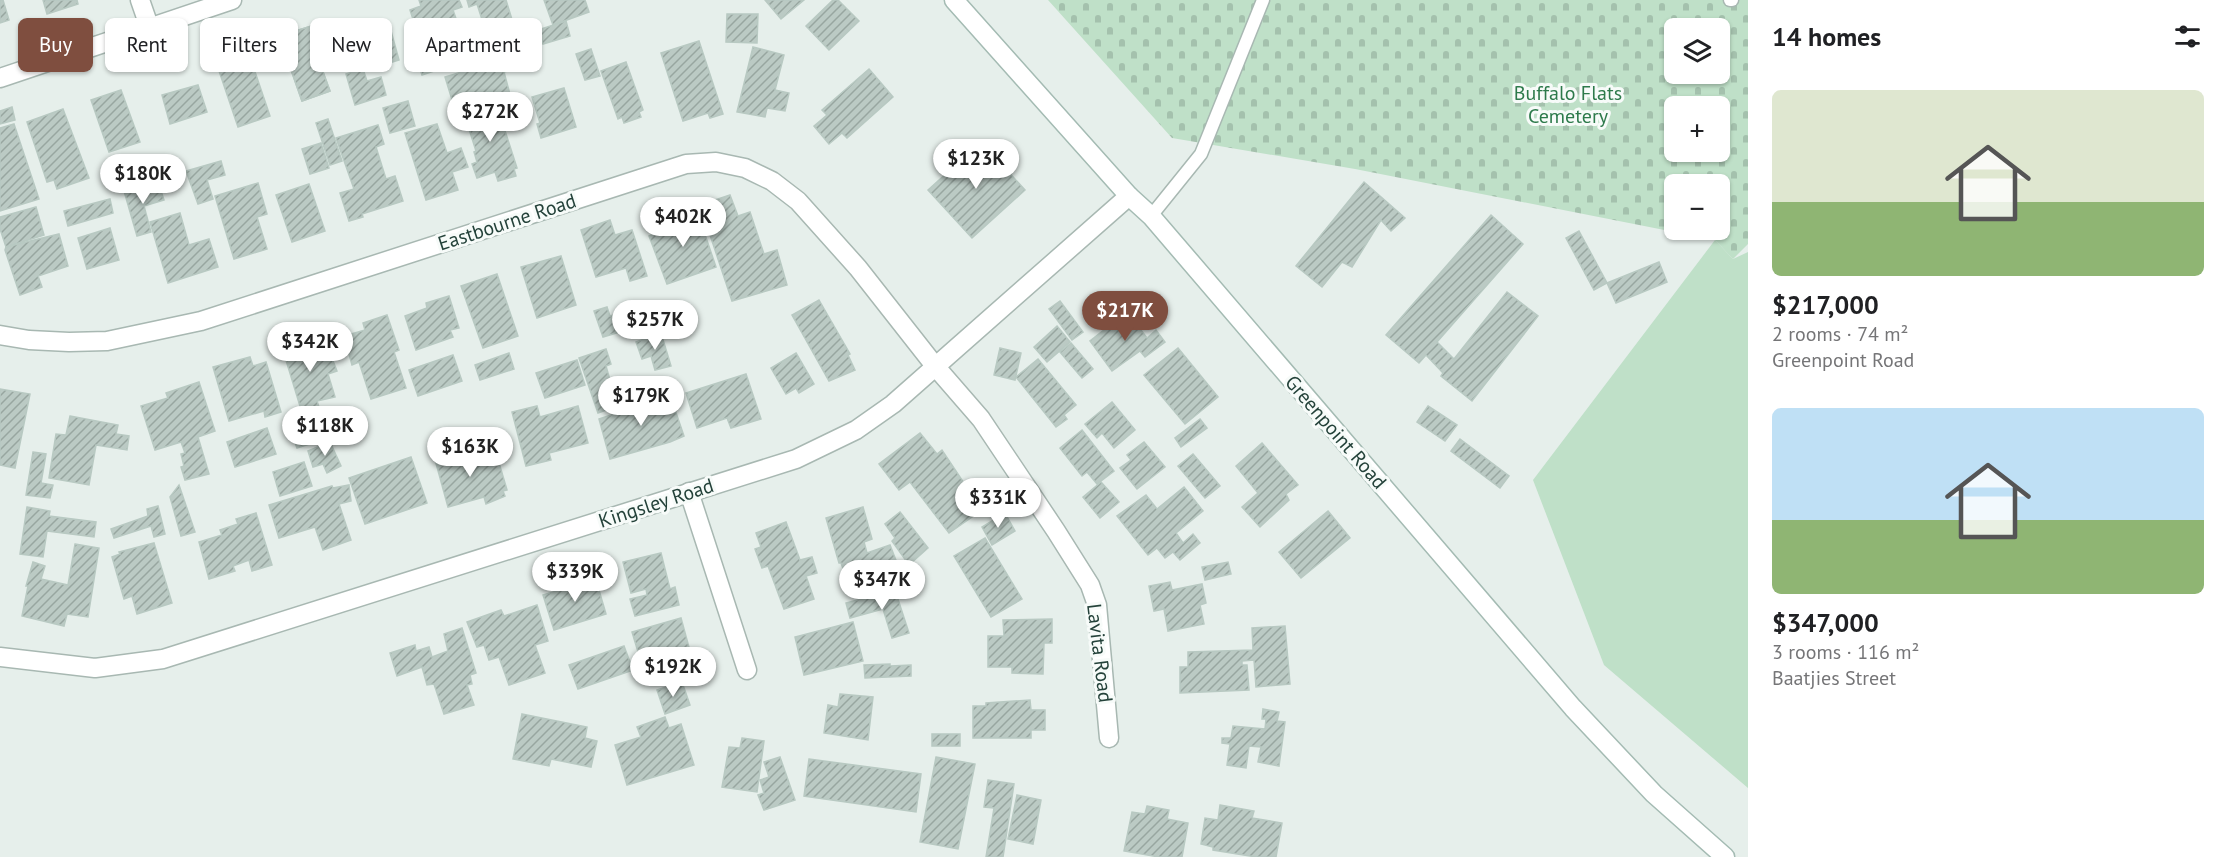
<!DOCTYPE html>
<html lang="en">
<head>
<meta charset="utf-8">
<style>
	:root { --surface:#fff; --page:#f2f2f2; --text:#202124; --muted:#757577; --accent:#7f4e3f }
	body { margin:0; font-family:"PT Sans",sans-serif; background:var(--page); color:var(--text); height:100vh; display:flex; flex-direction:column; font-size:22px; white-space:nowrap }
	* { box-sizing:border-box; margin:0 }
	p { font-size:20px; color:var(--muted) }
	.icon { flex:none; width:33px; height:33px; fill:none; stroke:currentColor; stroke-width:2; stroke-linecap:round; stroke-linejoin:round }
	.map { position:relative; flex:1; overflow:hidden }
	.details { display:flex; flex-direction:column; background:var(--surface); width:480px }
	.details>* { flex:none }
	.banner { position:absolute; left:18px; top:18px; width:570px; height:54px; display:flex; gap:12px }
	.tools { position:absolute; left:1664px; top:18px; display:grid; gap:12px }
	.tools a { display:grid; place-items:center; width:66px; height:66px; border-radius:9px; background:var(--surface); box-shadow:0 2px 4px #0004; font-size:30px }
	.price { position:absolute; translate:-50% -51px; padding:0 14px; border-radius:21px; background:#fff; color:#222; font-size:20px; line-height:39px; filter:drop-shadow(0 2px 3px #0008) }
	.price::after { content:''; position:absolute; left:50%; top:36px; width:18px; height:14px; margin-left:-9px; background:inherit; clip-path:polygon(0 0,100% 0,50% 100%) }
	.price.active { background:var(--accent); color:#fff }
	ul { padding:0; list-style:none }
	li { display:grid; align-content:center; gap:12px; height:318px; padding:0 24px }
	li span { display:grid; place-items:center; height:186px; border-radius:9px; color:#555 }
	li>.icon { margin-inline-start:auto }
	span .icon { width:108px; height:108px; fill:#fffc; stroke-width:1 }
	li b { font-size:26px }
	h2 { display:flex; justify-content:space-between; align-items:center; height:72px; padding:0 24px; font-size:26px }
	.tag { padding:0 21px; border-radius:9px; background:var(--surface); box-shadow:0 2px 4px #0004; font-size:21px; line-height:54px }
	.tag.active { background:var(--accent); color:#fff }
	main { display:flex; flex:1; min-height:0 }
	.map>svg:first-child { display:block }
	.cemetery { fill:url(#cemetery-stones); fill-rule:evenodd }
	.pitch { fill:#bfe0c8 }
	.building { fill:url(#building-hatch); stroke:#b8c9c2; stroke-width:1.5 }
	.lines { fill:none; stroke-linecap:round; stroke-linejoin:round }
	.lane-casing { stroke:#a8b8b2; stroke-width:15 }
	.street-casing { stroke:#a8b8b2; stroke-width:21 }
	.secondary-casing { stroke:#a4bbb3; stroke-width:21 }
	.lane { stroke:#fff; stroke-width:12 }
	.street { stroke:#fff; stroke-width:18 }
	.secondary { stroke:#fff; stroke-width:18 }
	.labels { text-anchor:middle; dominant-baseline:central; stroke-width:6; stroke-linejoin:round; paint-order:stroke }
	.park-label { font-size:20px; fill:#2d7a4b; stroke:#f7fbf9 }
	.street-label { font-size:20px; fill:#24423a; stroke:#f7fbf9 }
</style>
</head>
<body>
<main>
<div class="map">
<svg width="1748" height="857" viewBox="0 0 1748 857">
	<defs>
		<pattern id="cemetery-stones" width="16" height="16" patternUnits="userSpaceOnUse" patternTransform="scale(1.5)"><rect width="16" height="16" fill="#bfe0c8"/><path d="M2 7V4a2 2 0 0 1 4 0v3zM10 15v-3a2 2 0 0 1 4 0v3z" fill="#a4c1ad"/></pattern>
		<pattern id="building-hatch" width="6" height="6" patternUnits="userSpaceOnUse" patternTransform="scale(1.5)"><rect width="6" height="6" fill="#bbcac4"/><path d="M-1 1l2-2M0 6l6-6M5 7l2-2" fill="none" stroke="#98a6a0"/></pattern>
	</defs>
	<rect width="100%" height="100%" fill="#e6efeb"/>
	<!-- cemetery -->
	<path class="cemetery" d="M1048 0H1748V244L1733 259 1715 240 1355 169 1172 138ZM1674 28H1719V74H1674ZM1674 106H1719V152H1674ZM1674 184H1719V230H1674Z"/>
	<!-- pitch -->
	<polygon class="pitch" points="1715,240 1733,259 1748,252 1748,788 1604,665 1533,480"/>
	<!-- building -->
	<g class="building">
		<polygon points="0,0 3,0 9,20 0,23"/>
		<polygon points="43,0 77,0 78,4 47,14"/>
		<polygon points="419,0 459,0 462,7 453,10 468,53 456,57 458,63 422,75 414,50 428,46 425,36 419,38 410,10 421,6"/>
		<polygon points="467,0 506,0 514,26 487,35 477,4 469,7"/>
		<polygon points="544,0 585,0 589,12 553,25"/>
		<polygon points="765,0 804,0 781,19"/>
		<polygon points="833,0 838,0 859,21 829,50 806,26"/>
		<polygon points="727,14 758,14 757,43 726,42"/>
		<polygon points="566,21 570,36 543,44 538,30"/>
		<polygon points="318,24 325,47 315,50 330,91 302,101 290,67 282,70 273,38"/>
		<polygon points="318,24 325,47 315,50 330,91 302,101 290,67 282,70 273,38"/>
		<polygon points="391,31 399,60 363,71 354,43"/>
		<polygon points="508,41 513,55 480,65 476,51"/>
		<polygon points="699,41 723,114 710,118 708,113 683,121 661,53"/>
		<polygon points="753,47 784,55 775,90 789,93 785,111 767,108 765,117 737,112"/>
		<polygon points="591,49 600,76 585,80 576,54"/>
		<polygon points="248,51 270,116 238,127 219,71 225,68 222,58"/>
		<polygon points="508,58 511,70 504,72 511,98 495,103 492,91 453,103 445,77"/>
		<polygon points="626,62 643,110 639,112 641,117 624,123 622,117 618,119 601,71"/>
		<polygon points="363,69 367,81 381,77 386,95 355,105 346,74"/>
		<polygon points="869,69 893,97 847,138 842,133 829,144 814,126 827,115 822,110"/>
		<polygon points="198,85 207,112 170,124 162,95"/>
		<polygon points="564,88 576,127 541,138 537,124 540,123 532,97"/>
		<polygon points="121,90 140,142 109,152 91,100"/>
		<polygon points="408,101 415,126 390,133 383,108"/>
		<polygon points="481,101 483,109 492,106 495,116 500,115 517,168 514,169 516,176 498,181 495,172 477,178 472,164 477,162 474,152 476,151 462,107"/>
		<polygon points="12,107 15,120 0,124 0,111"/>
		<polygon points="63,109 89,178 57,189 54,180 47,182 27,122"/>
		<polygon points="328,119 342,161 330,165 316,123"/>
		<polygon points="14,124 39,199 0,211 0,128"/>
		<polygon points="437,124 447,153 461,148 468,167 452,172 458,190 426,200 405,133"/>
		<polygon points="378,125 384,144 376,147 386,179 395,176 403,201 362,214 363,217 349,221 340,193 354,189 336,138"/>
		<polygon points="981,142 1025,190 972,238 928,190"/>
		<polygon points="321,143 329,168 310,174 302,149"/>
		<polygon points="221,161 225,175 207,180 213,199 198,204 186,171"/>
		<polygon points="158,182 164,200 144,206 151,232 137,236 124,191"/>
		<polygon points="1364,182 1405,218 1391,231 1381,220 1352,267 1342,262 1322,287 1296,266"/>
		<polygon points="258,183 267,214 257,217 267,249 234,259 215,196"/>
		<polygon points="309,184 325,231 292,242 276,195"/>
		<polygon points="730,195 738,216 750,212 764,254 777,250 787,285 732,301 700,205"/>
		<polygon points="110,199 113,213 68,226 64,211"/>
		<polygon points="695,205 716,267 667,284 649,236 680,225 675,212"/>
		<polygon points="36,207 44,235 6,247 0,229 0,217"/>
		<polygon points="180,213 189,245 209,239 218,267 168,283 150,222"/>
		<polygon points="1491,215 1523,244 1437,342 1454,359 1507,292 1538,316 1472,401 1441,376 1443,373 1426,355 1419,363 1386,335"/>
		<polygon points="610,220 615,235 632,230 647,276 630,281 626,268 596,277 581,230"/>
		<polygon points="110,228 119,260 87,269 78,238"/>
		<polygon points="1579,231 1607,283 1594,290 1566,238"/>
		<polygon points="59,234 68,266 38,276 42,287 20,295 5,250 6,247"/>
		<polygon points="561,256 576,305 537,318 521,267"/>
		<polygon points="1659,262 1667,282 1616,303 1607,283"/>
		<polygon points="497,274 518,336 483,348 461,286"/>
		<polygon points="449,296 459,328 450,330 453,337 416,350 405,316 427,308 426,303"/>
		<polygon points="819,300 850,354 848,355 855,370 829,381 792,315"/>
		<polygon points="1060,301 1083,332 1072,340 1049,309"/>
		<polygon points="646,306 650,323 603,337 594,311 607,307 610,316"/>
		<polygon points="1127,312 1147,338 1156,330 1165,342 1145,357 1140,351 1112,371 1090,341"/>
		<polygon points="387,315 399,350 394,352 406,388 371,399 359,362 352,365 344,336 365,330 363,323"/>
		<polygon points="1057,326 1070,342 1047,362 1034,347"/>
		<polygon points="661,333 671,366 655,370 651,356 642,359 636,342"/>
		<polygon points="324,338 337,371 328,374 335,397 317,401 320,410 303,416 282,347 307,339 309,342"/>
		<polygon points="1071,343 1093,369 1082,378 1060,352"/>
		<polygon points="1000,348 1021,353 1015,380 994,375"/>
		<polygon points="1178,348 1218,397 1185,424 1144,375"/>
		<polygon points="606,349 611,364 606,366 612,387 603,390 609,409 598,413 579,358"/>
		<polygon points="509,353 514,369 480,380 475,365"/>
		<polygon points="796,353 814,384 799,393 796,388 786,394 771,368"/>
		<polygon points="453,355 462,381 418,396 409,370"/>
		<polygon points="250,357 253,366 266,362 281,412 265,417 264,411 229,421 213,367"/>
		<polygon points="1038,359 1076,405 1064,415 1067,419 1056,427 1016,377"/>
		<polygon points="577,360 585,385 545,398 536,373"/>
		<polygon points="746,374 761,419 731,428 727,418 697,428 686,393"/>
		<polygon points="199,382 215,431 198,437 209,474 185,480 181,467 184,466 181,454 185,453 181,442 155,450 141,406 168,398 166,393"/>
		<polygon points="0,389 30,394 15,468 0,465"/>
		<polygon points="670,395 684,436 670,442 610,459 599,419 617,413 617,410 634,404 636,408 650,404 649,401"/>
		<polygon points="1112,402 1135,430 1114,448 1102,433 1097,438 1085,424"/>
		<polygon points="537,406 540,417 578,406 588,443 549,453 551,460 526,466 512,412"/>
		<polygon points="1428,406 1457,425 1445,441 1417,422"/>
		<polygon points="317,414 325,439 297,448 288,424"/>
		<polygon points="70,416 118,425 116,434 129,436 127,450 96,445 89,485 49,478 56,434 66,435"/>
		<polygon points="1200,419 1207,428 1181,447 1175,438"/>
		<polygon points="267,428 276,454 235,467 227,442"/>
		<polygon points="1082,430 1114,471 1097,484 1087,472 1082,476 1060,448"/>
		<polygon points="920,433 937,454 942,450 982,510 949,533 910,482 899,490 879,464"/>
		<polygon points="1460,439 1509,476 1500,488 1451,451"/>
		<polygon points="330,442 341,466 327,473 323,464 313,467 308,451"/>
		<polygon points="1144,442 1165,467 1137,489 1120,468 1131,460 1127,455"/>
		<polygon points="1262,443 1298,485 1286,494 1289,500 1260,527 1242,507 1258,493 1236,466"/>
		<polygon points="465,448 469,463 497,456 507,490 503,491 505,496 486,504 484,497 448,507 434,456"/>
		<polygon points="33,452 46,454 41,483 53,485 50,498 26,495"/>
		<polygon points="1193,454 1220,486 1205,498 1178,466"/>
		<polygon points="411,457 427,503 365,524 349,478"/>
		<polygon points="304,462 312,486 280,496 273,472"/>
		<polygon points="1101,482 1119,502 1100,518 1083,497"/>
		<polygon points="179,485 195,532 181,536 170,497"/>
		<polygon points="349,485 351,501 339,504 351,540 323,550 315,527 279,538 269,505 332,486 333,488"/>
		<polygon points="1184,487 1203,511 1176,533 1183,543 1193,534 1200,543 1180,560 1173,552 1165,558 1157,548 1148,555 1117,516 1146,495 1157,509"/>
		<polygon points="158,506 165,534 154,537 151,526 114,538 111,529 148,516 147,509"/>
		<polygon points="27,507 50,511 49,516 96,522 94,537 47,531 43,557 20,554"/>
		<polygon points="863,507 872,539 864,542 867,553 890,545 901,573 851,591 841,563 839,563 826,518"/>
		<polygon points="1328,511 1350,538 1301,578 1279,552"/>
		<polygon points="900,512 928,548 909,565 892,541 895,538 885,524"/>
		<polygon points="256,513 272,565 252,571 249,560 233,566 235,571 209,579 199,542 222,535 220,530 238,524 236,519"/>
		<polygon points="1005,513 1015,531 992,545 982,527"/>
		<polygon points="786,522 800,560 812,557 817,573 806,576 814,599 784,609 768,566 762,568 755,549 761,547 756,533"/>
		<polygon points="985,538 1022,599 991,617 954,556"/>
		<polygon points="154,543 172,603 137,614 132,596 124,599 112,557 120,554 119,552"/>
		<polygon points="75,544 99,548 88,617 67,614 64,626 22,616 28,586 26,586 33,562 45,566 41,579 68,585"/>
		<polygon points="661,553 670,589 675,587 679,605 635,616 630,599 647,595 646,589 631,593 623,562"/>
		<polygon points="1228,562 1231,574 1205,580 1202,567"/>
		<polygon points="594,573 606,614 554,630 543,595 570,587 569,581"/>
		<polygon points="1170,582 1172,590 1202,584 1206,603 1200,605 1204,624 1168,631 1164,609 1154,611 1149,586"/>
		<polygon points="895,590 909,633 892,638 883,609 850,618 846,603"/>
		<polygon points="537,605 548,641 535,645 545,673 509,685 499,657 489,660 484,645 477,647 467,622 501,610 504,616"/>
		<polygon points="681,618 690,651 642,665 632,632"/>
		<polygon points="1052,619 1052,643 1044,643 1043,674 1012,673 1012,667 988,667 988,636 1004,636 1003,620"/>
		<polygon points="853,622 863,661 804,675 795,637"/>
		<polygon points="1285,626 1290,684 1256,687 1254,660 1242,661 1242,665 1247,665 1249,690 1180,693 1180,667 1188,667 1188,652 1253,650 1252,628"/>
		<polygon points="462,628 476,673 470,675 472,684 467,685 474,705 444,714 434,684 427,685 422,667 397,676 390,653 415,645 416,651 429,647 432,657 448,651 444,634"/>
		<polygon points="624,646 633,670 578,689 569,665"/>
		<polygon points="890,664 890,666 911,665 911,676 865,678 864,665"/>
		<polygon points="682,682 690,705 665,714 657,690"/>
		<polygon points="840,694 873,697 868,740 824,733 828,705 838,707"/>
		<polygon points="1030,700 1031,710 1045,710 1045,730 1031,730 1031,738 973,738 973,706 986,706 986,703"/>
		<polygon points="1263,709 1279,712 1277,721 1285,722 1279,766 1258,762 1261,747 1249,746 1246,768 1227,765 1230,744 1222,743 1222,738 1231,738 1233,726 1265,729 1266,719 1262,719"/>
		<polygon points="522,714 587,727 585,738 597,741 591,767 551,759 549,766 513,759"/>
		<polygon points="665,717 669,728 681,724 694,765 627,785 615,745 641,737 637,727"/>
		<rect x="932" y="734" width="28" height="12"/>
		<polygon points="742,738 764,741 757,792 722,787 729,747 740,748"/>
		<polygon points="780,757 795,800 764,810 758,795 764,793 760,780 769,777 764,762"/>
		<polygon points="936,757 975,764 958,849 920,842"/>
		<polygon points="809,759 921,774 916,812 804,796"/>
		<polygon points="988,780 1014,784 1003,857 986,857 994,808 984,807"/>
		<polygon points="1017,795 1041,800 1033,844 1008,839"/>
		<polygon points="1220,805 1254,811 1252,818 1282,823 1276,857 1256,857 1213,850 1213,847 1201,844 1205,818 1218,820"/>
		<polygon points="1147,806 1169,810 1167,819 1188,823 1182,857 1159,857 1124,851 1132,812 1145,814"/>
	</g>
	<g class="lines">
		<defs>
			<g id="lane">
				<polyline points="1730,0 1732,0"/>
				<polyline points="1151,216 1201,154 1263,0"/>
			</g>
			<g id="street">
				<polyline points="140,0 149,26"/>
				<polyline points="0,78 232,0"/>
				<polyline points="0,335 29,340 69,342 107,341 201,321 686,164 716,162 745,168 772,181 798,201 858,268 935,366 981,419 1056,531 1090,585 1097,605 1109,738"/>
				<polyline points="689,492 747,670"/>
				<polyline points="0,657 95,668 163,659 796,459 856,430 893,404 1129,196"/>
			</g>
			<polyline id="secondary" points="954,0 1129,196 1151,216 1573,708 1654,794 1725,857"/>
		</defs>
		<!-- lane casing -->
		<use href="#lane" class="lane-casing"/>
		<!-- street casing -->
		<use href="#street" class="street-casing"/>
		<!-- secondary casing -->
		<use href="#secondary" class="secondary-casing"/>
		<!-- lane -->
		<use href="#lane" class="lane"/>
		<!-- street -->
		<use href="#street" class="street"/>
		<!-- secondary -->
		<use href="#secondary" class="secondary"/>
	</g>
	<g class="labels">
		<!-- park labels -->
		<g class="park-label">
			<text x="1568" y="93">Buffalo Flats<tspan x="1568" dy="23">Cemetery</tspan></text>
		</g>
		<!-- street labels -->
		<g class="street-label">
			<text transform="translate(507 222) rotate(-18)">Eastbourne Road</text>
			<text transform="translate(1336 432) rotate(49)">Greenpoint Road</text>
			<text transform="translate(656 503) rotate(-18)">Kingsley Road</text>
			<text transform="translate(1100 653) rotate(83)">Lavita Road</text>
		</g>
	</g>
</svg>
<div class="tools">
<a><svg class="icon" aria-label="layers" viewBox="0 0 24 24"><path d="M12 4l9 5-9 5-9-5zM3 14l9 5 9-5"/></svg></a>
<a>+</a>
<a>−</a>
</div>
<b class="price" style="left:490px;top:143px">$272K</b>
<b class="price" style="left:976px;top:190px">$123K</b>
<b class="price" style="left:143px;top:205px">$180K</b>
<b class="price" style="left:683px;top:248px">$402K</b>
<b class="price active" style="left:1125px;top:342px">$217K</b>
<b class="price" style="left:655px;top:351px">$257K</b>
<b class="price" style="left:310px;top:373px">$342K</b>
<b class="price" style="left:641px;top:427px">$179K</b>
<b class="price" style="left:325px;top:457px">$118K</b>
<b class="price" style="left:470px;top:478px">$163K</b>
<b class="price" style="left:998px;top:529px">$331K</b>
<b class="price" style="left:575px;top:603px">$339K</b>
<b class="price" style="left:882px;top:611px">$347K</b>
<b class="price" style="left:673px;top:698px">$192K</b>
<div class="banner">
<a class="tag active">Buy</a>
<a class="tag">Rent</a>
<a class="tag">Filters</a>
<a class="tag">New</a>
<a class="tag">Apartment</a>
</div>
</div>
<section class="details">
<h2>14 homes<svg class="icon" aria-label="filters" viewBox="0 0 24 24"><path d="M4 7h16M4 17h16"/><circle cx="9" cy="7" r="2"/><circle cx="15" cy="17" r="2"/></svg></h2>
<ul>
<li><span style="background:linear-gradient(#dfe7d0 60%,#8fb573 0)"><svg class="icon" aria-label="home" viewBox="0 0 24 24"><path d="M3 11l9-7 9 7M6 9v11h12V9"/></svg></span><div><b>$217,000</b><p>2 rooms · 74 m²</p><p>Greenpoint Road</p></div></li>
<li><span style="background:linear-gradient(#bfe0f5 60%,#8fb573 0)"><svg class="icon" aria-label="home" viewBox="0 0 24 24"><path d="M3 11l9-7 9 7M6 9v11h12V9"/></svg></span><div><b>$347,000</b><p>3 rooms · 116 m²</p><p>Baatjies Street</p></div></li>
</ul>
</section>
</main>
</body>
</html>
